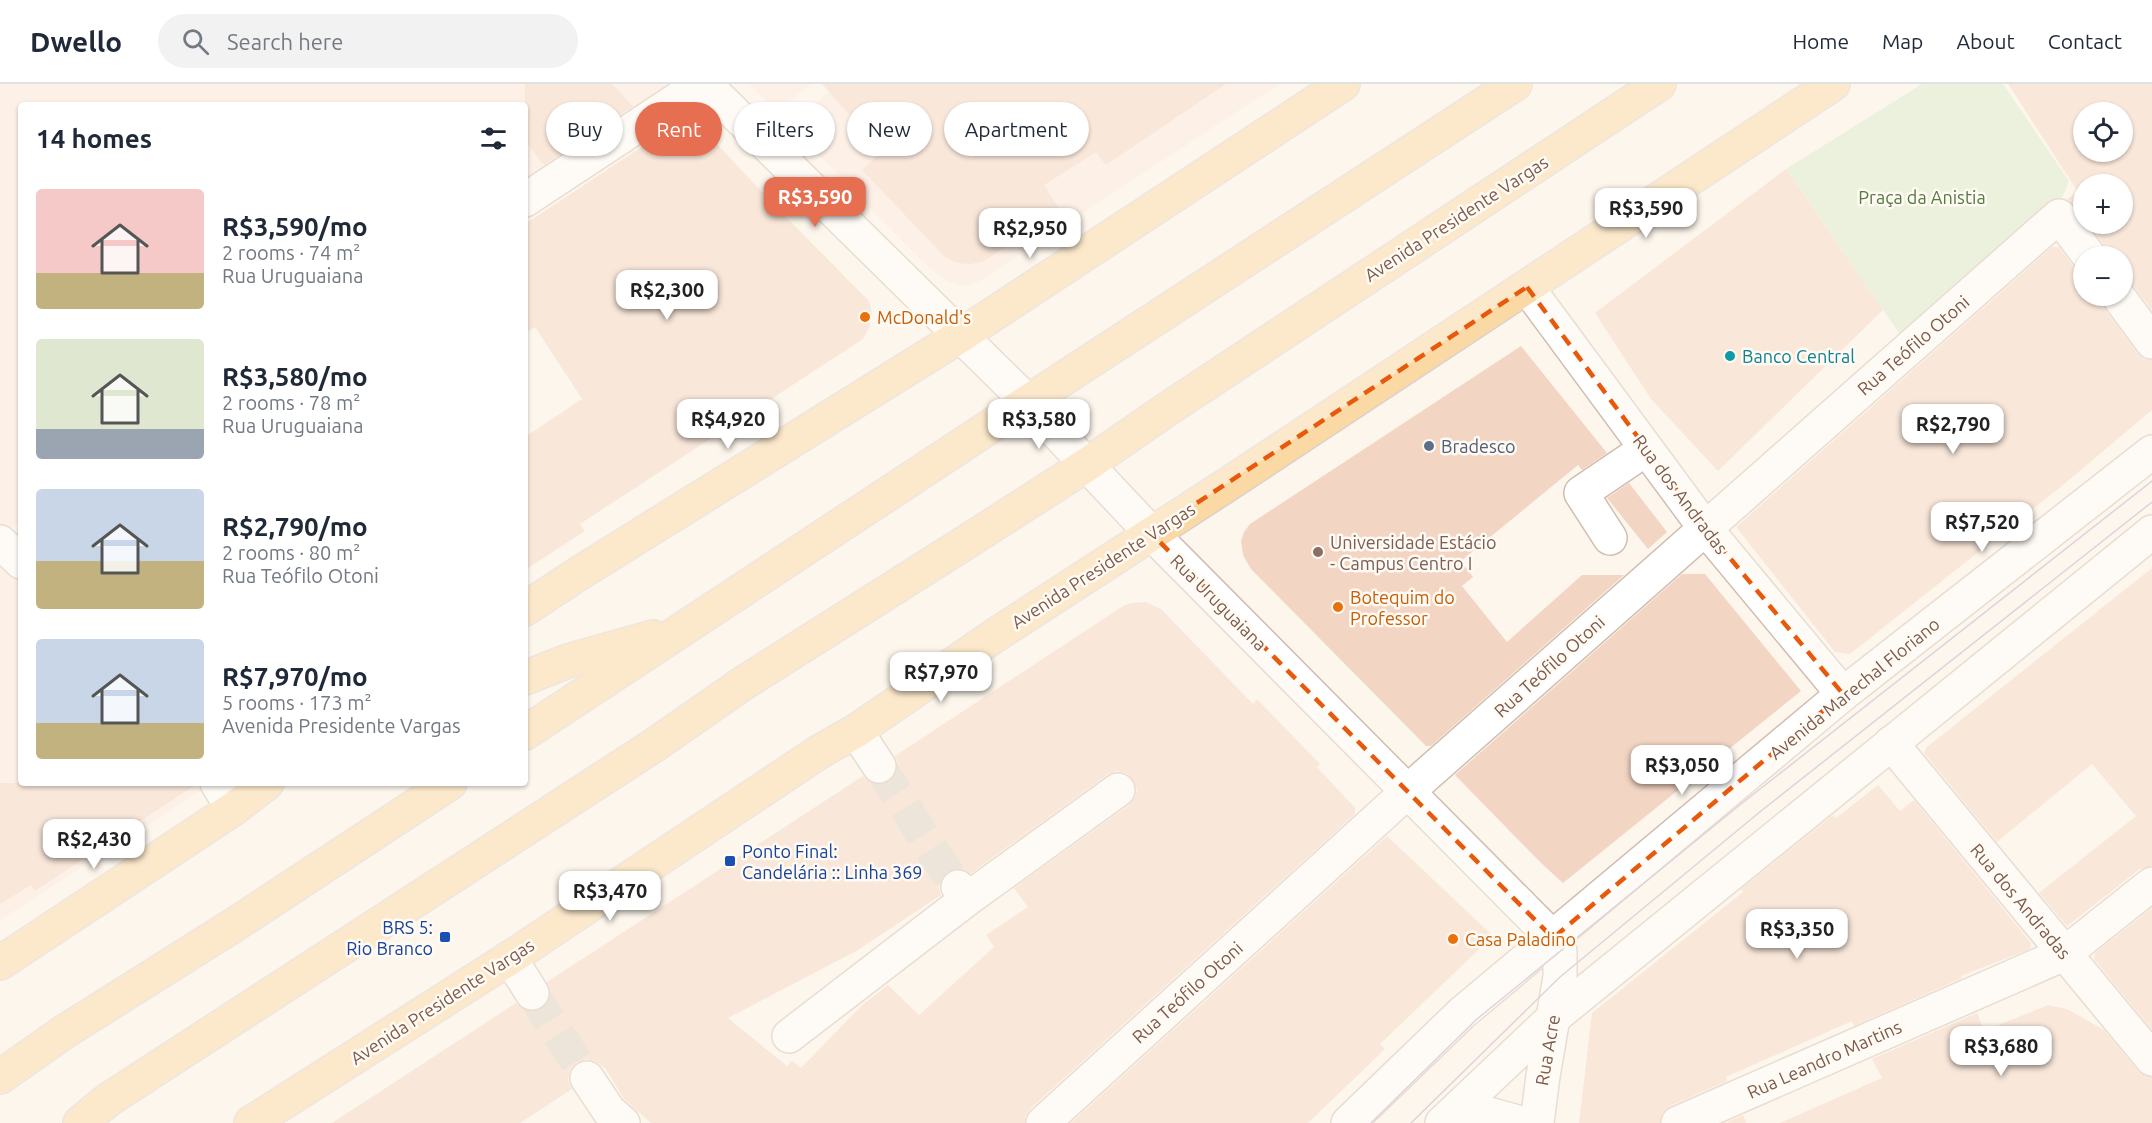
<!DOCTYPE html>
<html lang="en">
<head>
<meta charset="utf-8">
<style>
	:root { --surface:#fff; --page:#f2f2f3; --text:#1f2937; --muted:#747a83; --line:#e0e1e3; --accent:#e76f51 }
	body { margin:0; font-family:Ubuntu,sans-serif; background:var(--page); color:var(--text); height:100vh; display:flex; flex-direction:column; font-size:22px; white-space:nowrap }
	* { box-sizing:border-box; margin:0 }
	p { font-size:20px; color:var(--muted) }
	.icon { flex:none; width:33px; height:33px; fill:none; stroke:currentColor; stroke-width:2; stroke-linecap:round; stroke-linejoin:round }
	.map { position:relative; flex:1; overflow:hidden }
	.side { position:absolute; left:18px; top:18px; width:510px; height:684px; display:flex; flex-direction:column; background:var(--surface); border-radius:6px; box-shadow:0 2px 4px #0004 }
	.side>* { flex:none }
	.top-card { position:absolute; left:546px; top:18px; width:570px; height:54px; display:flex; gap:12px }
	.buttons { position:absolute; left:2073px; top:18px; display:grid; gap:12px }
	.buttons a { display:grid; place-items:center; width:60px; height:60px; border-radius:50%; background:var(--surface); box-shadow:0 2px 4px #0004; font-size:30px }
	.price { position:absolute; translate:-50% -51px; padding:0 14px; border-radius:12px; background:#fff; color:#222; font-size:20px; line-height:39px; filter:drop-shadow(0 2px 3px #0008) }
	.price::after { content:''; position:absolute; left:50%; top:36px; width:18px; height:14px; margin-left:-9px; background:inherit; clip-path:polygon(0 0,100% 0,50% 100%) }
	.price.on { background:var(--accent); color:#fff }
	ul { padding:0; list-style:none }
	li { display:flex; align-items:center; gap:18px; height:150px; padding:0 18px }
	li span { display:grid; place-items:center; flex:none; width:168px; height:120px; border-radius:6px; color:#555 }
	li>.icon { margin-inline-start:auto }
	span .icon { width:72px; height:72px; fill:#fffc; stroke-width:1 }
	li b { font-size:26px }
	h2 { display:flex; justify-content:space-between; align-items:center; height:72px; padding:0 18px; font-size:26px }
	.chip { padding:0 21px; border-radius:27px; background:var(--surface); box-shadow:0 2px 4px #0004; font-size:21px; line-height:54px }
	.chip.on { background:var(--accent); color:#fff }
	header { display:flex; align-items:center; gap:36px; box-sizing:border-box; height:84px; padding:0 30px; background:var(--surface); border-bottom:2px solid var(--line) }
	header strong { font-size:28px }
	nav { display:flex; gap:33px; margin-inline-start:auto; font-size:21px }
	.search { width:420px; height:54px; background:var(--page); display:flex; align-items:center; gap:15px; box-sizing:border-box; padding:0 21px; border-radius:33px; color:var(--muted); font-size:22px }
	.map>svg:first-child { display:block }
	.commercial { fill:#fde8e0 }
	.green { fill:#d8ecc9 }
	.building { fill:#f3d5c3; fill-rule:evenodd }
	.lines { fill:none; stroke-linecap:round; stroke-linejoin:round }
	.minor-tunnel { stroke:#dcd0c4; stroke-width:33; stroke-dasharray:33 16; stroke-linecap:butt }
	.minor-casing { stroke:#d1beb0; stroke-width:36 }
	.major-casing { stroke:#dad1cd; stroke-width:36 }
	.minor { stroke:#fff; stroke-width:33 }
	.major { stroke:#fbd9a5; stroke-width:33 }
	.tram { stroke:#b9a8c9; stroke-width:1.5 }
	.marked { fill:none; stroke:#e8590c; stroke-width:4.5; stroke-dasharray:12 8; stroke-linejoin:round }
	.food-dot { fill:#e8710a; stroke:#fffaf3; stroke-width:2 }
	.culture-dot { fill:#0f9aa8; stroke:#fffaf3; stroke-width:2 }
	.service-dot { fill:#5c6f8a; stroke:#fffaf3; stroke-width:2 }
	.education-dot { fill:#8d6e63; stroke:#fffaf3; stroke-width:2 }
	.transit-dot { fill:#1a4fb4; stroke:#fffaf3; stroke-width:2 }
	.labels { text-anchor:middle; dominant-baseline:central; stroke-width:5; stroke-linejoin:round; paint-order:stroke }
	.park-label { font-size:18px; fill:#537a41; stroke:#fffaf3 }
	.street-label { font-size:18px; fill:#7a5c4d; stroke:#fffaf3 }
	.food-label { font-size:18px; fill:#c56008; stroke:#fffaf3; text-anchor:start }
	.culture-label { font-size:18px; fill:#0d838f; stroke:#fffaf3; text-anchor:start }
	.service-label { font-size:18px; fill:#4e5e75; stroke:#fffaf3; text-anchor:start }
	.education-label { font-size:18px; fill:#785e54; stroke:#fffaf3; text-anchor:start }
	.transit-label { font-size:18px; fill:#164399; stroke:#fffaf3; text-anchor:start }
</style>
</head>
<body>
<header>
<strong>Dwello</strong>
<div class="search"><svg class="icon" aria-label="search" viewBox="0 0 24 24"><circle cx="10" cy="10" r="6"/><path d="M15 15l6 6"/></svg>Search here</div>
<nav><a>Home</a><a>Map</a><a>About</a><a>Contact</a></nav>
</header>
<div class="map">
<svg width="2152" height="1039" viewBox="0 0 2152 1039">
	<rect width="100%" height="100%" fill="#fdf6ec"/>
	<!-- commercial -->
	<g class="commercial">
		<polygon points="0,0 666,0 665,8 525,105 525,21 21,21 21,438 7,447 0,445"/>
		<polygon points="749,0 811,0 785,21 778,24 771,22"/>
		<polygon points="838,0 1279,0 981,196 967,202 958,201 948,198 924,179 799,51 795,39 798,33"/>
		<polygon points="21,462 21,699 212,699 0,836 0,476"/>
	</g>
	<!-- green -->
	<polygon class="green" points="1922,0 2003,0 2069,97 2058,124 1903,255 1786,85"/>
	<!-- building -->
	<g class="building">
		<polygon points="525,0 612,0 633,22 544,81 525,57"/>
		<polygon points="822,0 1226,0 1106,81 1096,68 1044,101 1060,126 984,177 971,180 957,179 945,173 862,86 882,67"/>
		<path d="M2008 0H2152V226L2133 201 2122 194V172H2107L2104 161 2088 140H2122V100H2084V133L2074 121 2067 115 2078 108ZM2084 28H2122V68H2084Z"/>
		<polygon points="690,31 775,122 869,217 872,230 869,244 863,255 580,440 585,447 525,486 525,353 582,315 535,243 525,249 525,140"/>
		<polygon points="1786,85 1883,226 1718,387 1651,315 1595,229"/>
		<polygon points="2052,163 2059,163 2074,183 2084,190 2084,212 2100,212 2103,223 2137,269 2144,275 2152,276 2152,326 2063,401 1850,570 1835,568 1736,443"/>
		<polygon points="1521,262 1607,369 1582,386 1578,381 1461,477 1473,493 1462,502 1507,558 1582,491 1624,491 1431,662 1426,662 1251,485 1243,471 1241,457 1244,448 1250,440"/>
		<polygon points="1629,399 1667,448 1648,465 1607,414"/>
		<polygon points="2152,484 2152,782 2140,785 2067,842 2039,809 2136,732 2092,680 1997,758 1924,669 1927,663"/>
		<polygon points="1682,490 1705,490 1801,607 1563,799 1540,778 1455,691"/>
		<path d="M1146 518 1161 525 1253 620 1257 615 1320 680 1317 683 1355 724V730L1030 1025 1025 1033V1039H651L624 1015 605 984 595 977 586 975 576 979 570 986 568 996 572 1005 520 1039H332L516 919 523 925 532 928 542 924 549 917 551 909 547 898 863 692 871 699 879 701 889 698 896 690 898 680 895 672 1123 522 1131 519ZM1117 687 1126 689 1133 696 1137 705 1135 713 1129 721 1014 804 1028 823 986 851 994 863 919 931 888 901 861 922 801 984 792 977 787 982 728 934 858 866 941 811 939 803 941 795 948 787 958 784 970 790 1107 691Z"/>
		<polygon points="0,699 198,699 35,807 31,801 0,820"/>
		<polygon points="1878,701 1900,727 1914,716 2031,859 2030,865 1961,892 1962,894 1854,942 1852,937 1726,993 1727,997 1670,1022 1663,1028 1660,1039 1579,1039 1592,929 1743,808 1741,805 1833,731 1836,734"/>
		<polygon points="1387,752 1493,852 1380,960 1385,965 1308,1039 1071,1039"/>
		<polygon points="2152,824 2152,946 2094,875 2095,869"/>
		<polygon points="2048,921 2067,925 2104,946 2138,987 2145,992 2152,993 2152,1039 1780,1039 1882,994 1872,975 1977,929 1984,947"/>
		<polygon points="1743,1031 1746,1039 1725,1039"/>
	</g>
	<g class="lines">
		<!-- minor-tunnel -->
		<g class="minor-tunnel">
			<polyline points="879,682 934,769 958,803"/>
			<polyline points="532,909 587,994"/>
		</g>
		<defs>
			<g id="minor">
				<polyline points="705,0 1027,317 1151,449 1553,854 1560,867 1560,893 1543,992 1537,1039"/>
				<polyline points="525,116 701,0"/>
				<polyline points="1527,203 1705,444 1843,610"/>
				<polyline points="2118,212 2152,258"/>
				<polyline points="1610,454 1581,409 1646,365"/>
				<polyline points="0,458 21,478"/>
				<polyline points="856,647 879,682"/>
				<polyline points="1891,659 2152,975"/>
				<polyline points="217,699 233,725"/>
				<polyline points="958,803 966,816 1118,706"/>
				<polyline points="510,874 532,909"/>
				<polyline points="789,952 966,816"/>
				<polyline points="587,994 609,1027 623,1039"/>
				<polyline points="1460,1022 1521,1039"/>
				<polyline points="1043,1039 1407,708 2059,132 2089,172"/>
				<polyline points="1348,1039 1462,929 1843,610 2152,368"/>
				<polyline points="1442,1039 1553,934 2152,448"/>
				<polyline points="1678,1039 2064,870 2152,800"/>
			</g>
			<g id="major">
				<polyline points="525,525 578,490 960,252 1343,0"/>
				<polyline points="525,594 568,577 653,553"/>
				<path d="M525 649C854 431 1184 215 1515 0"/>
				<polyline points="0,879 233,725 267,699"/>
				<polyline points="0,993 64,948 234,841 450,699"/>
				<polyline points="80,1039 108,1016 656,660 742,600 960,462 1088,380 1166,326 1659,0"/>
				<polyline points="251,1039 510,874 819,668 856,647 997,550 1236,395 1833,0"/>
			</g>
		</defs>
		<!-- minor casing -->
		<use href="#minor" class="minor-casing"/>
		<!-- major casing -->
		<use href="#major" class="major-casing"/>
		<!-- minor -->
		<use href="#minor" class="minor"/>
		<!-- major -->
		<use href="#major" class="major"/>
		<!-- tram -->
		<g class="tram">
			<polyline points="1371,1039 1477,935 1741,720 2152,397"/>
			<polyline points="1411,1039 1560,893 1761,727 2152,418"/>
		</g>
	</g>
	<!-- marked area -->
	<path d="M0 0H2152V1039H0ZM1527 203 1705 444 1843 610 1553 854 1151 449Z" fill="#fdf6ec" fill-opacity=".55" fill-rule="evenodd"/>
	<path class="marked" d="M1527 203 1705 444 1843 610 1553 854 1151 449Z"/>
	<!-- markers -->
	<g class="food-dot">
		<circle cx="865" cy="233" r="6"/>
		<circle cx="1338" cy="523" r="6"/>
		<circle cx="1453" cy="855" r="6"/>
	</g>
	<circle class="culture-dot" cx="1730" cy="272" r="6"/>
	<circle class="service-dot" cx="1429" cy="362" r="6"/>
	<circle class="education-dot" cx="1318" cy="468" r="6"/>
	<g class="transit-dot">
		<rect x="724" y="771" width="12" height="12" rx="3"/>
		<rect x="439" y="847" width="12" height="12" rx="3"/>
	</g>
	<g class="labels">
		<!-- park labels -->
		<g class="park-label">
			<text x="1922" y="113">Praça da Anistia</text>
		</g>
		<!-- street labels -->
		<g class="street-label">
			<text transform="translate(1456 134) rotate(-33)">Avenida Presidente Vargas</text>
			<text transform="translate(1913 261) rotate(-41)">Rua Teófilo Otoni</text>
			<text transform="translate(1681 410) rotate(53)">Rua dos Andradas</text>
			<text transform="translate(1103 481) rotate(-33)">Avenida Presidente Vargas</text>
			<text transform="translate(1219 518) rotate(45)">Rua Uruguaiana</text>
			<text transform="translate(1549 582) rotate(-42)">Rua Teófilo Otoni</text>
			<text transform="translate(1854 604) rotate(-39)">Avenida Marechal Floriano</text>
			<text transform="translate(2021 817) rotate(50)">Rua dos Andradas</text>
			<text transform="translate(1187 908) rotate(-42)">Rua Teófilo Otoni</text>
			<text transform="translate(442 917) rotate(-33)">Avenida Presidente Vargas</text>
			<text transform="translate(1547 966) rotate(-80)">Rua Acre</text>
			<text transform="translate(1824 975) rotate(-24)">Rua Leandro Martins</text>
		</g>
		<!-- food labels -->
		<g class="food-label">
			<text x="877" y="233">McDonald's</text>
			<text x="1350" y="513">Botequim do<tspan x="1350" dy="21">Professor</tspan></text>
			<text x="1465" y="855">Casa Paladino</text>
		</g>
		<!-- culture labels -->
		<g class="culture-label">
			<text x="1742" y="272">Banco Central</text>
		</g>
		<!-- service labels -->
		<g class="service-label">
			<text x="1441" y="362">Bradesco</text>
		</g>
		<!-- education labels -->
		<g class="education-label">
			<text x="1330" y="458">Universidade Estácio<tspan x="1330" dy="21">- Campus Centro I</tspan></text>
		</g>
		<!-- transit labels -->
		<g class="transit-label">
			<text x="742" y="767">Ponto Final:<tspan x="742" dy="21">Candelária :: Linha 369</tspan></text>
			<text x="433" y="843" text-anchor="end">BRS 5:<tspan x="433" dy="21">Rio Branco</tspan></text>
		</g>
	</g>
</svg>
<div class="buttons">
<a><svg class="icon" aria-label="locate" viewBox="0 0 24 24"><circle cx="12" cy="12" r="6"/><path d="M12 2v4M12 18v4M2 12h4M18 12h4"/></svg></a>
<a>+</a>
<a>−</a>
</div>
<b class="price on" style="left:815px;top:144px">R$3,590</b>
<b class="price" style="left:1646px;top:155px">R$3,590</b>
<b class="price" style="left:1030px;top:175px">R$2,950</b>
<b class="price" style="left:667px;top:237px">R$2,300</b>
<b class="price" style="left:728px;top:366px">R$4,920</b>
<b class="price" style="left:1039px;top:366px">R$3,580</b>
<b class="price" style="left:1953px;top:371px">R$2,790</b>
<b class="price" style="left:1982px;top:469px">R$7,520</b>
<b class="price" style="left:941px;top:619px">R$7,970</b>
<b class="price" style="left:1682px;top:712px">R$3,050</b>
<b class="price" style="left:94px;top:786px">R$2,430</b>
<b class="price" style="left:610px;top:838px">R$3,470</b>
<b class="price" style="left:1797px;top:876px">R$3,350</b>
<b class="price" style="left:2001px;top:993px">R$3,680</b>
<div class="top-card">
<a class="chip">Buy</a>
<a class="chip on">Rent</a>
<a class="chip">Filters</a>
<a class="chip">New</a>
<a class="chip">Apartment</a>
</div>
<section class="side">
<h2>14 homes<svg class="icon" aria-label="filters" viewBox="0 0 24 24"><path d="M4 7h16M4 17h16"/><circle cx="9" cy="7" r="2"/><circle cx="15" cy="17" r="2"/></svg></h2>
<ul>
<li><span style="background:linear-gradient(#f6c9c9 70%,#c2b280 0)"><svg class="icon" aria-label="home" viewBox="0 0 24 24"><path d="M3 11l9-7 9 7M6 9v11h12V9"/></svg></span><div><b>R$3,590/mo</b><p>2 rooms · 74 m²</p><p>Rua Uruguaiana</p></div></li>
<li><span style="background:linear-gradient(#dfe7d0 75%,#9aa5b1 0)"><svg class="icon" aria-label="home" viewBox="0 0 24 24"><path d="M3 11l9-7 9 7M6 9v11h12V9"/></svg></span><div><b>R$3,580/mo</b><p>2 rooms · 78 m²</p><p>Rua Uruguaiana</p></div></li>
<li><span style="background:linear-gradient(#c9d6e8 60%,#c2b280 0)"><svg class="icon" aria-label="home" viewBox="0 0 24 24"><path d="M3 11l9-7 9 7M6 9v11h12V9"/></svg></span><div><b>R$2,790/mo</b><p>2 rooms · 80 m²</p><p>Rua Teófilo Otoni</p></div></li>
<li><span style="background:linear-gradient(#c9d6e8 70%,#c2b280 0)"><svg class="icon" aria-label="home" viewBox="0 0 24 24"><path d="M3 11l9-7 9 7M6 9v11h12V9"/></svg></span><div><b>R$7,970/mo</b><p>5 rooms · 173 m²</p><p>Avenida Presidente Vargas</p></div></li>
</ul>
</section>
</div>
</body>
</html>
